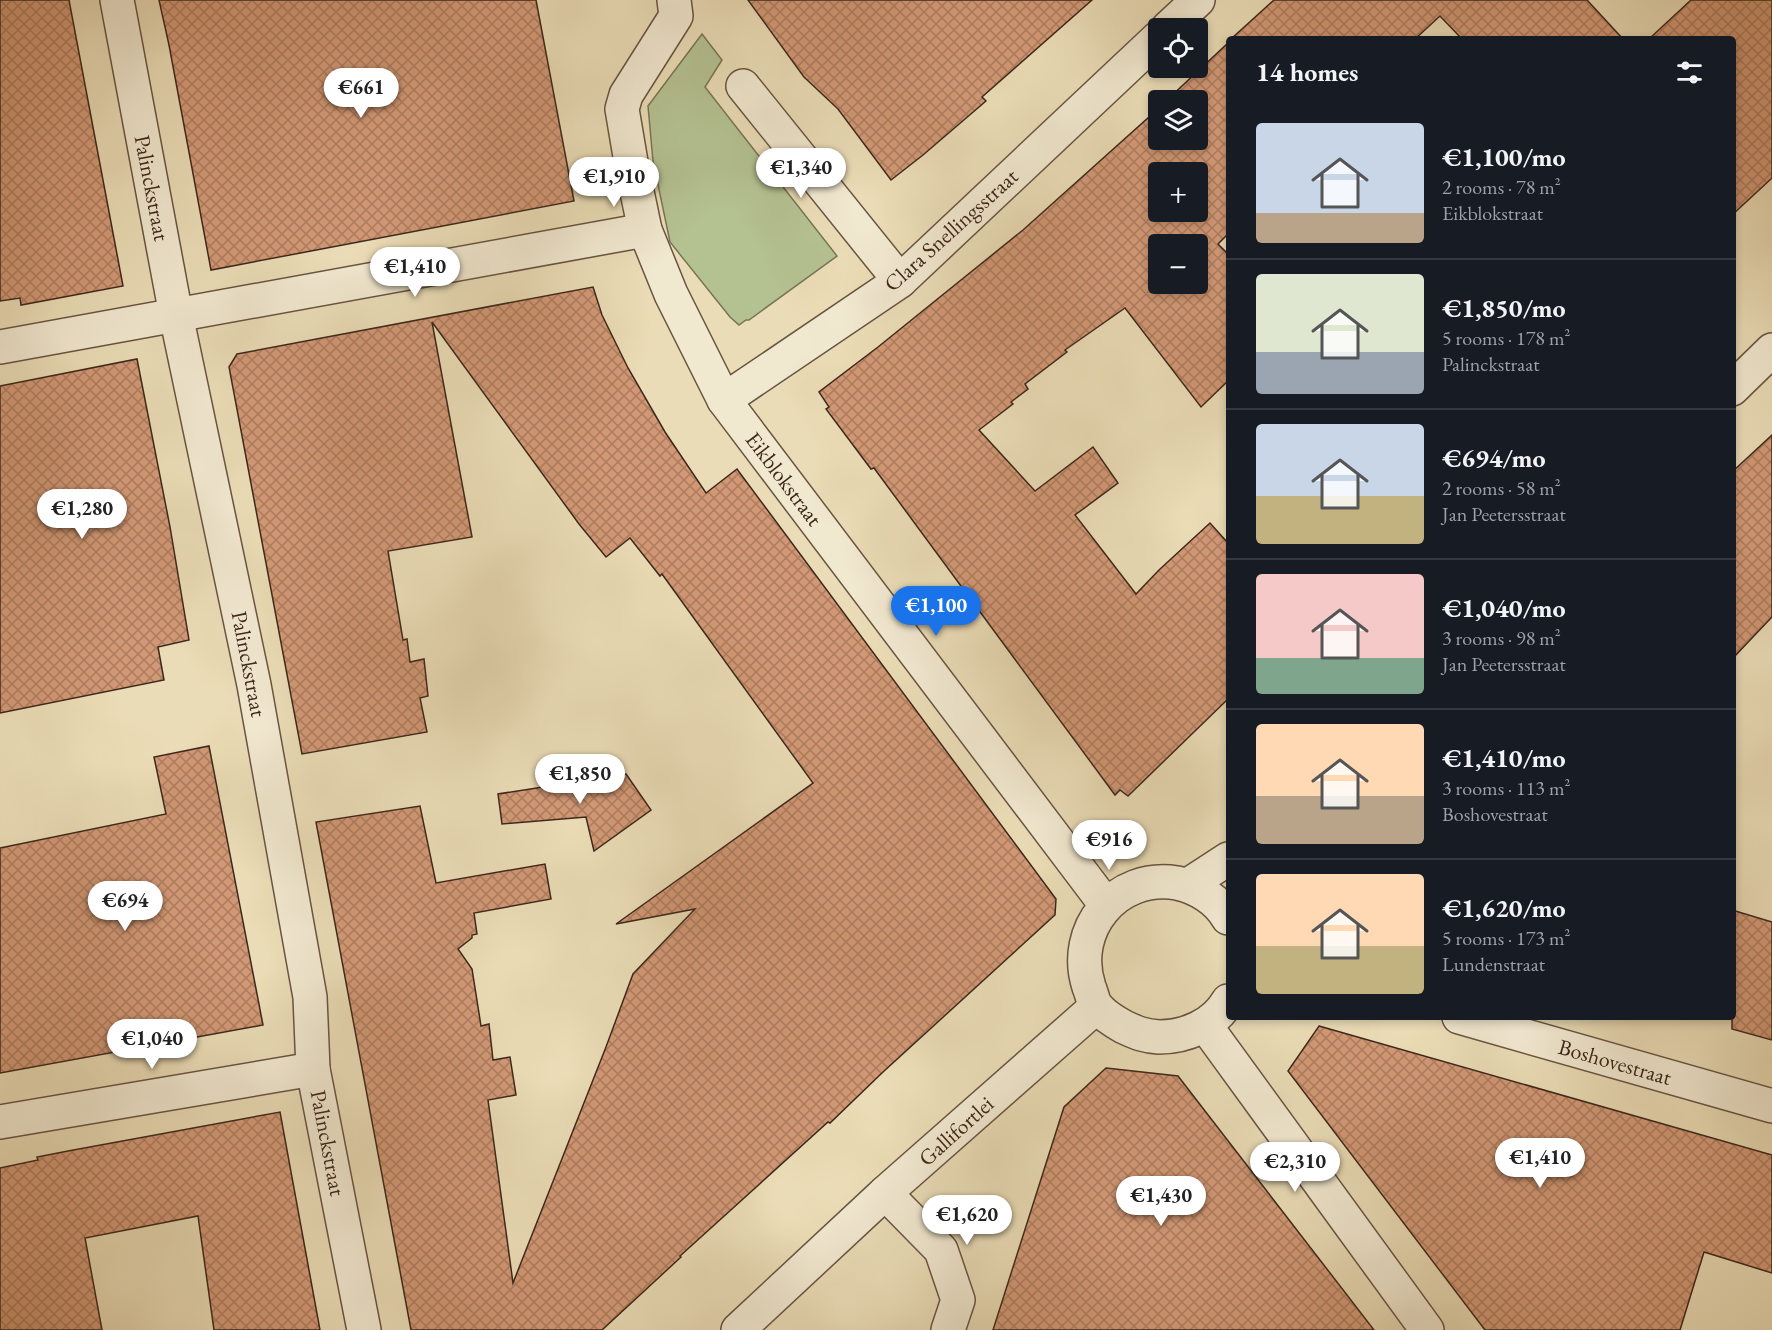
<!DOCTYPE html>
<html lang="en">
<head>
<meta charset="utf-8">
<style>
	:root { --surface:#171b24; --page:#20242c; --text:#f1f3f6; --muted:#9ea1a6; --line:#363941; --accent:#1a73e8 }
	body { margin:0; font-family:"EB Garamond",serif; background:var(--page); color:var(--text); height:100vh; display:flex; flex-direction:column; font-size:22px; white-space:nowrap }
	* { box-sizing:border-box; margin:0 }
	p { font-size:20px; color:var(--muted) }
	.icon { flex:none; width:33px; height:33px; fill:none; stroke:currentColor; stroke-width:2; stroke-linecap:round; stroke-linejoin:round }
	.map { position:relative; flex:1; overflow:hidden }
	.panel { position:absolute; left:1226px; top:36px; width:510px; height:984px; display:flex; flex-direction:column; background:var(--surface); border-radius:6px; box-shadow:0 3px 9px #0003 }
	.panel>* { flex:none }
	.controls { position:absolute; left:1148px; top:18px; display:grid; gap:12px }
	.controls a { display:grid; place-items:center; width:60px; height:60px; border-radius:6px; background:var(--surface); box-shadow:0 3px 9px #0003; font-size:30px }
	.price { position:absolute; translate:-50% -51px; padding:0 14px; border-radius:21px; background:#fff; color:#222; font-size:20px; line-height:39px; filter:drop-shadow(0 2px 3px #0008) }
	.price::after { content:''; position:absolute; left:50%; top:36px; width:18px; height:14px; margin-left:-9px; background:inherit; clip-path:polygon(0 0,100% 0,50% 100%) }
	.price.on { background:var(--accent); color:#fff }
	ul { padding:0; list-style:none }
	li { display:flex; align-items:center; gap:18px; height:150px; padding:0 30px }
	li+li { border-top:2px solid var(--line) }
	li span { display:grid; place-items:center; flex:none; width:168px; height:120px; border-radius:6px; color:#555 }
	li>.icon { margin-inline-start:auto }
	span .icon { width:72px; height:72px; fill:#fffc; stroke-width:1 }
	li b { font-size:26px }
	h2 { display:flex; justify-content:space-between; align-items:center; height:72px; padding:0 30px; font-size:26px }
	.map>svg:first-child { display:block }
	.park { fill:#b4c191; stroke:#787456; stroke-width:1.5 }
	.building { fill:url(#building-cross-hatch); stroke:#3d271c; stroke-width:1.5; fill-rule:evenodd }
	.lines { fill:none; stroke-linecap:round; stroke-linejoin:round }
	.street-casing { stroke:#685442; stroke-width:36 }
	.street { stroke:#f1e8d0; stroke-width:33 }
	.labels { text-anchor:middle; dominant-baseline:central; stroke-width:4.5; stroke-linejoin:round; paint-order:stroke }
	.street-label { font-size:22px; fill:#3d271c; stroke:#f1e8d0 }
</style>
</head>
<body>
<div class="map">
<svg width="1772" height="1330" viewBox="0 0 1772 1330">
	<defs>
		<pattern id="building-cross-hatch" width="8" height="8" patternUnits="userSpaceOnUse" patternTransform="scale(1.5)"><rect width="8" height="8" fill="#d29875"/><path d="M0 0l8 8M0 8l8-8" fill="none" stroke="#ac7c5f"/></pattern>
	</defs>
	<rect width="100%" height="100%" fill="#eadcb6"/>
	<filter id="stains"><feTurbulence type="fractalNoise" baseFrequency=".00333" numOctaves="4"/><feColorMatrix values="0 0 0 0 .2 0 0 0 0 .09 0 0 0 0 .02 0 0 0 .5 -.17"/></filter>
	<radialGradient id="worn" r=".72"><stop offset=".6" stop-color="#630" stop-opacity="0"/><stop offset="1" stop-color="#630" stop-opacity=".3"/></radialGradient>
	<!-- park -->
	<polygon class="park" points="702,34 722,60 705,87 837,256 749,320 746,320 739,325 730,317 670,242 653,161 648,106"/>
	<!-- building -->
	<g class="building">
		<polygon points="0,0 69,0 123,286 21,305 20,298 0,301"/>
		<polygon points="159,0 536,0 574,201 211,270 169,45"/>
		<polygon points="748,0 1092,0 982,97 986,101 923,155 891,180 838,109 804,77"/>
		<polygon points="1274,0 1587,0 1623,39 1462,39 1440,16 1415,39 1231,39"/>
		<polygon points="1691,0 1772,0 1772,178 1732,215 1732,39 1649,39"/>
		<path d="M1228 43V234L1218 244 1228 254V381L1201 407 1125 308 1065 350 1067 352 1025 384 1028 389 1011 402 1013 404 979 430 1035 491 1093 447 1118 483 1075 515 1136 594 1159 570 1210 523 1228 543V699L1128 796 1120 790 1115 795 874 468 871 469 826 409 829 407 819 392 878 347 1023 230 1158 109V140H1197V100H1167ZM1158 172H1197V212H1158ZM1158 244H1197V284H1158Z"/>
		<polygon points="593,287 602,315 628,368 665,432 706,493 737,469 1056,899 1055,915 883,1072 830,1123 828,1122 680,1256 681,1257 602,1330 411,1330 316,822 420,806 436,883 545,864 551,899 474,913 477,934 472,935 472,938 458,949 472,969 481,1026 489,1024 493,1060 510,1057 516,1095 488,1100 513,1283 606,1047 633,974 695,909 616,924 813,783 662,574 660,576 630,538 606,557 579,524 432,322 472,537 388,551 403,640 407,639 410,662 424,659 428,696 420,698 427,732 302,754 229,367 237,354"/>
		<polygon points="137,359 170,527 189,640 158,647 164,680 0,713 0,386"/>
		<polygon points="1772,435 1772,617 1732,659 1732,472"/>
		<polygon points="209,746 263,1025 0,1073 0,848 166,814 154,757"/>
		<polygon points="626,774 651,810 594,851 586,817 502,824 498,794"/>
		<polygon points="1732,910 1772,922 1772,1040 1732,1029"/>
		<polygon points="1319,1026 1772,1155 1772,1273 1704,1252 1680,1330 1485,1330 1288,1071"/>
		<polygon points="1106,1068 1178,1076 1374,1330 993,1330 1064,1107"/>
		<polygon points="280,1112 320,1330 214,1330 198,1216 85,1238 102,1330 0,1330 0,1168 38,1160 37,1157 68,1151"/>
	</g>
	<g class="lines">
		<defs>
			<g id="street">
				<polyline points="117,0 176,315 254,685 310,997 313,1069 364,1330"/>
				<polyline points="674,0 676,16 626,95 622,109 632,168 645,230 671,294 724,400 1106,905"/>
				<polyline points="1168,28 1198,0"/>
				<polyline points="743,86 900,281"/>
				<polyline points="0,347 645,230"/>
				<polyline points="1732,389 1772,350"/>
				<polyline points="724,400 900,281 1158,38"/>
				<polyline points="1188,885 1228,859"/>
				<path d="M1228 918C1218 900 1197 887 1177 883 1116 873 1070 930 1089 987 1092 994 1093 1003 1098 1008 1105 1016 1115 1022 1124 1027 1137 1033 1144 1036 1159 1037 1186 1037 1214 1025 1228 1001"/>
				<polyline points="1459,1017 1772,1106"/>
				<polyline points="1205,1025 1427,1330"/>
				<polyline points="0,1122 313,1069"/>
				<polyline points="885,1193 941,1250 958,1300 948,1330"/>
				<polyline points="738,1330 885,1193 1096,1007"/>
			</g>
		</defs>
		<!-- street casing -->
		<use href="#street" class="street-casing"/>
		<!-- street -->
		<use href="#street" class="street"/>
	</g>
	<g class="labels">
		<!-- street labels -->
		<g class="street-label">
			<text transform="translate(152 188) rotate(79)">Palinckstraat</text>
			<text transform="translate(951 230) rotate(-42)">Clara Snellingsstraat</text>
			<text transform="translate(784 479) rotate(53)">Eikblokstraat</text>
			<text transform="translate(249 664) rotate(79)">Palinckstraat</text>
			<text transform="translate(1615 1062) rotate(16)">Boshovestraat</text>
			<text transform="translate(956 1131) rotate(-42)">Gallifortlei</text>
			<text transform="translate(328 1143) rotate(79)">Palinckstraat</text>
		</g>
	</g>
	<rect width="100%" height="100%" filter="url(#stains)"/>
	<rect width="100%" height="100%" fill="url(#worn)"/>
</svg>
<div class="controls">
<a><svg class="icon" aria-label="locate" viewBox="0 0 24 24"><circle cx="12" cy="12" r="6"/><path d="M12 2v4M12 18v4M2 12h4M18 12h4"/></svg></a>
<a><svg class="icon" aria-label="layers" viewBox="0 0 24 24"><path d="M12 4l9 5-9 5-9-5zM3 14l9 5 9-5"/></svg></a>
<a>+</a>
<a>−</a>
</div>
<b class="price" style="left:361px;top:119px">€661</b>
<b class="price" style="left:801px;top:199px">€1,340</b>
<b class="price" style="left:614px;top:208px">€1,910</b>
<b class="price" style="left:415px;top:298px">€1,410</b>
<b class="price" style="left:82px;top:540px">€1,280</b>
<b class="price on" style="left:936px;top:637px">€1,100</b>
<b class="price" style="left:580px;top:805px">€1,850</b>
<b class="price" style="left:1109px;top:871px">€916</b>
<b class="price" style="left:125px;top:932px">€694</b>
<b class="price" style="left:152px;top:1070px">€1,040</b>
<b class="price" style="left:1540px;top:1189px">€1,410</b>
<b class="price" style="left:1295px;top:1193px">€2,310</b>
<b class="price" style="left:1161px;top:1227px">€1,430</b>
<b class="price" style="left:967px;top:1246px">€1,620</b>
<section class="panel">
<h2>14 homes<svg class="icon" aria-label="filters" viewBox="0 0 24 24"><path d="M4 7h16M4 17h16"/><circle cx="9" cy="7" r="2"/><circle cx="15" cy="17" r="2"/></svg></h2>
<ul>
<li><span style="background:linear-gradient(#c9d6e8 75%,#b9a48a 0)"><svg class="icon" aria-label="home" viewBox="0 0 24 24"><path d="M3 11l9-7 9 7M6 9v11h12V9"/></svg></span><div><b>€1,100/mo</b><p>2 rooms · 78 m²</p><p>Eikblokstraat</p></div></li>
<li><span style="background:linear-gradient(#dfe7d0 65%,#9aa5b1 0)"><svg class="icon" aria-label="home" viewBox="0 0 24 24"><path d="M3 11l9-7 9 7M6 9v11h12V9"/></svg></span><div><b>€1,850/mo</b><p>5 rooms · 178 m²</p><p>Palinckstraat</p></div></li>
<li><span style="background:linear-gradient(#c9d6e8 60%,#c2b280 0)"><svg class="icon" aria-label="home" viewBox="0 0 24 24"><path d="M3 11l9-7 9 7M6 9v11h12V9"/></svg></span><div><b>€694/mo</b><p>2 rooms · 58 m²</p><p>Jan Peetersstraat</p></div></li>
<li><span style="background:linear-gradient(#f6c9c9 70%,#7fa58c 0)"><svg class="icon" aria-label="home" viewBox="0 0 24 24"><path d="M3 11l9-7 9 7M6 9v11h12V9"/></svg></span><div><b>€1,040/mo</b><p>3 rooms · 98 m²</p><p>Jan Peetersstraat</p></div></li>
<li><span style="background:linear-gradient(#ffd9b3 60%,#b9a48a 0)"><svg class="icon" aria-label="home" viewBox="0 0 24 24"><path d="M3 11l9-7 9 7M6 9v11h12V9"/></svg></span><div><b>€1,410/mo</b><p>3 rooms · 113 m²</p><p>Boshovestraat</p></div></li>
<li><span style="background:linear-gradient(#ffd9b3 60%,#c2b280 0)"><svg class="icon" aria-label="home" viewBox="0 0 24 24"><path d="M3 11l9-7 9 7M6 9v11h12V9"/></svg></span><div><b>€1,620/mo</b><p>5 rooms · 173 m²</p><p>Lundenstraat</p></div></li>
</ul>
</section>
</div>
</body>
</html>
